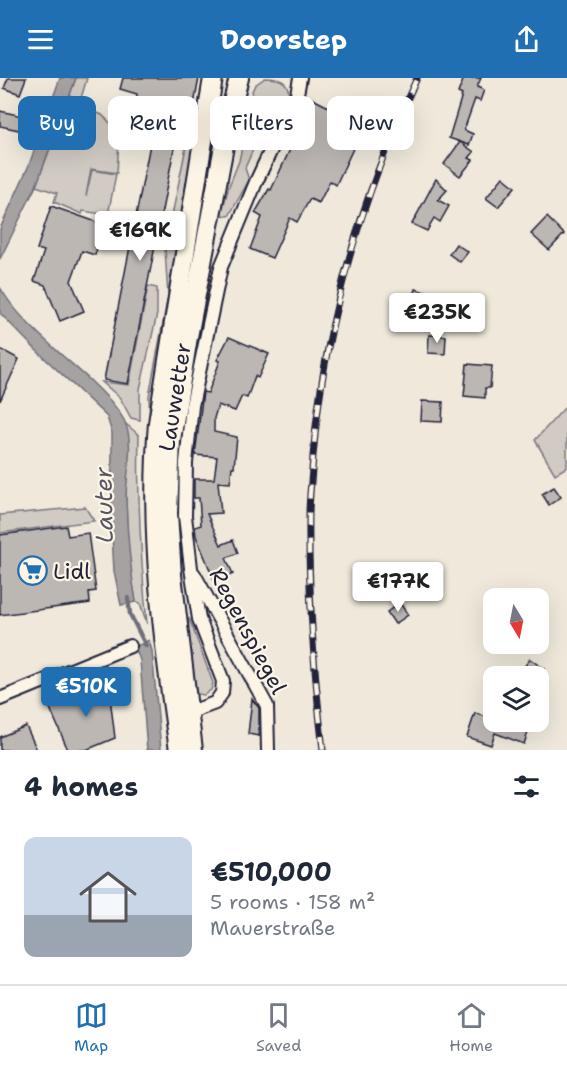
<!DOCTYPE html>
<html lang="en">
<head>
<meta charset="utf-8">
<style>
	:root { --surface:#fff; --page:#f2f2f3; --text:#1f2937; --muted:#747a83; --line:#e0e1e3; --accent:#1f6fb2 }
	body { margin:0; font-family:"Shantell Sans",sans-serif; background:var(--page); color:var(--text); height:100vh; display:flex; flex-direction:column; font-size:22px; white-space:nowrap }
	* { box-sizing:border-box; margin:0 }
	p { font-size:20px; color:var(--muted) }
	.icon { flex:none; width:33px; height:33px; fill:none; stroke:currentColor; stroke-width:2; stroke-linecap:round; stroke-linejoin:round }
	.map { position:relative; height:672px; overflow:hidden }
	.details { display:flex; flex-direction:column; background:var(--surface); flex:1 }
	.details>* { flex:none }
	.guide { position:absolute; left:18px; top:18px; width:531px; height:54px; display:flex; gap:12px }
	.needle { width:39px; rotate:170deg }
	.tools { position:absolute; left:483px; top:510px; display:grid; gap:12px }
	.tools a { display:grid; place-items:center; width:66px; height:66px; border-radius:12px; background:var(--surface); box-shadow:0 6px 24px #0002; font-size:30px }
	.price { position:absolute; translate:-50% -51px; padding:0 14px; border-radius:6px; background:#fff; color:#222; font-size:20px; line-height:39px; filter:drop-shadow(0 2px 3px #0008) }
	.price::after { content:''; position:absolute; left:50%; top:36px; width:18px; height:14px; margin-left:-9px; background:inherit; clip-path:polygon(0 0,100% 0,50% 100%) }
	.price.active { background:var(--accent); color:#fff }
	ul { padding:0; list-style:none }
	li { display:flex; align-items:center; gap:18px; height:150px; padding:0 24px }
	li span { display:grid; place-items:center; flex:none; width:168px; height:120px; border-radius:12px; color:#555 }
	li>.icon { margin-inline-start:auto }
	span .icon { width:72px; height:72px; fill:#fffc; stroke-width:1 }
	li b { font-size:26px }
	h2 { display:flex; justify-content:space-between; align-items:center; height:72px; padding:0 24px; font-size:26px }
	.tag { padding:0 21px; border-radius:12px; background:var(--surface); box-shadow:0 6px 24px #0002; font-size:21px; line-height:54px }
	.tag.active { background:var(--accent); color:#fff }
	header { display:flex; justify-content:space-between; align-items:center; height:78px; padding:0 24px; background:var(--accent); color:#fff; font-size:27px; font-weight:700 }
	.menu { display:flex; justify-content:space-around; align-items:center; height:84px; border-top:2px solid var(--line); background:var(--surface); font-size:16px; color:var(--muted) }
	.menu a { display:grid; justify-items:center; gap:3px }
	.menu .active { color:var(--accent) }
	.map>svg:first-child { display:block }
	.green { fill:#d1cbc3; stroke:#7a767f; stroke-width:1.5 }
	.water { fill:#a6a2a2; stroke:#716f79; stroke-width:1.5 }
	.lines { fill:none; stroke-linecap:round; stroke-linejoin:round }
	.stream { stroke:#716f79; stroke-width:4.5 }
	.building { fill:#bcb7b3; stroke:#22223b; stroke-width:1.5 }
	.street-casing { stroke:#22223b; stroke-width:16 }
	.secondary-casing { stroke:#22223b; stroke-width:22 }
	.street { stroke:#fcf5e5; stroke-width:12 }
	.secondary { stroke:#fcf5e5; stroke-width:18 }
	.rail-casing { stroke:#22223b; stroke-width:7 }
	.rail { stroke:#fcf5e5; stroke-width:4.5; stroke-dasharray:14; stroke-linecap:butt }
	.labels { text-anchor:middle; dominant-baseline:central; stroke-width:4.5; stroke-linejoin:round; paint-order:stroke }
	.street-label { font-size:22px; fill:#22223b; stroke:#fcf5e5 }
	.poi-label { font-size:22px; fill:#22223b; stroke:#fcf5e5; text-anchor:start }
	.water-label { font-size:24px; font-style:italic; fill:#575564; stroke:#fcf5e5 }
</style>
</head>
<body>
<header><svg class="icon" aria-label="menu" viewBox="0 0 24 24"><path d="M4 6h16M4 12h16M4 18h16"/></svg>Doorstep<svg class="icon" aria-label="share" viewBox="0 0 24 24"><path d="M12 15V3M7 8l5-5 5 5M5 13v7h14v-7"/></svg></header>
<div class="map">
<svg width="567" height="672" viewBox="0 0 567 672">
	<rect width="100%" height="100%" fill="#efe8db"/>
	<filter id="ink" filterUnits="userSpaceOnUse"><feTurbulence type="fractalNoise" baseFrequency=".0167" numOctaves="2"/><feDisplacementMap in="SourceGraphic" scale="12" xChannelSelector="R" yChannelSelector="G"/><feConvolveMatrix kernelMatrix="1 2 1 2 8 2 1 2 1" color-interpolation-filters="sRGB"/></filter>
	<g filter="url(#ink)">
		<!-- green -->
		<g class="green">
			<polygon points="76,0 87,0 79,27 102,37 130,64 119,62 117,95 91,91 86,118 92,92 116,96 108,137 83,133 82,136 54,124 57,115 36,108"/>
			<path d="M265 0C282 0 291 4 288 23L279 34 270 32 245 90 249 102 229 138 221 137 229 108 239 83 253 18 252 13 255 7Z"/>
			<polygon points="196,46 194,66 150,351 149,318 168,218 165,172 188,59"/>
			<polygon points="148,208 157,210 157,236 140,311 140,342 131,340 120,320 102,304 129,307"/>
			<polygon points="567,327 567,389 555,396 535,362"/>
			<path d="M126 346 139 357C137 420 141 483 147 546L140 525 136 524C129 489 126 453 126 416 127 392 129 370 126 346Z"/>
			<polygon points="85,429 94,443 0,455 0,437"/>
			<polygon points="189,540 213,605 211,612 204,617 198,616 192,612 187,567"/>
		</g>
		<!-- water -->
		<g class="water">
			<polygon points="60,0 76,0 36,108 0,181 0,151 29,87"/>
			<path d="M0 209C17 241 64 278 92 304 104 316 116 327 124 342 135 364 126 396 126 420 127 455 130 489 136 524L121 527 114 493 111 439 112 373V355L107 339 36 272 0 235Z"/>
			<polygon points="149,562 152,573 161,672 147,672 140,582 135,569"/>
		</g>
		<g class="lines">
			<!-- stream -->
			<polyline class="stream" points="128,520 130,536 146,568"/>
		</g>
		<!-- building -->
		<g class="building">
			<polygon points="8,0 26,0 20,16 4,10"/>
			<polygon points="123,0 199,0 192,37 136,24 137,16 120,11"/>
			<polygon points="464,0 481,0 477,9 484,12 480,23 475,21 464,52 473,56 469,67 449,60 462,17 458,15"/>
			<polygon points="309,19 364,47 336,107 330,103 319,125 310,121 297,144 290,140 272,180 250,171 262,139 255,135 269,111 271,112 292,67 288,65"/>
			<polygon points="0,33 22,38 19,52 0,48"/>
			<polygon points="151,61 175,66 128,306 104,302"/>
			<polygon points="460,64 474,74 469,80 473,82 460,98 444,86"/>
			<polygon points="503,99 515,109 498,129 486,120"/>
			<polygon points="436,101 447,112 438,122 449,128 440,144 434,140 427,153 412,146"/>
			<polygon points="51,128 105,147 95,177 82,173 71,203 84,233 60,243 45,207 34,203 44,173 37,171"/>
			<polygon points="547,139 564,156 549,172 531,156"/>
			<polygon points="456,166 468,174 460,184 449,176"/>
			<polygon points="416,211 430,216 426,228 423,226 415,247 398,241 406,220 412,222"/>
			<polygon points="429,257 446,258 445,276 428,275"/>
			<polygon points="229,259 269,276 258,300 255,298 247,320 242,318 235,333 218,327 214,340 214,354 237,359 234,389 232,389 230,405 218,404 221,435 207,436 221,467 233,462 238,475 226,480 233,496 215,504 196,458 195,449 201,447 199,420 194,420 194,401 214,401 217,379 195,377 203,314 208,315 220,283 217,282"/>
			<polygon points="0,271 19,281 0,323"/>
			<polygon points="467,286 492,288 490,310 485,310 485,320 464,318"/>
			<polygon points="422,323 443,324 442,344 421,343"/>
			<polygon points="554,409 561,419 549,427 542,416"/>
			<polygon points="66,448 68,458 88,455 96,513 89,514 90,525 0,537 0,457"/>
			<polygon points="400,525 408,537 395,546 387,534"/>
			<polygon points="530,581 544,591 539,598 517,598"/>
			<polygon points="108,603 115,660 86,672 68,672 49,628 90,611 89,606"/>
			<polygon points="252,621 259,630 259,658 248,656"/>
			<polygon points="475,635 511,648 513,644 516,644 530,649 524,666 495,655 491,667 467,659"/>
			<polygon points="26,648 37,672 0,672 0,659"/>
		</g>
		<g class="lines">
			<defs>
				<g id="street">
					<polyline points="194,496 267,628 268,672"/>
					<polyline points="0,621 130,568"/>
					<polyline points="188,635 215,625 222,615 223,603 199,541 191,490 185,438 186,385 192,328 221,189 256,104 297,16 300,0"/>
				</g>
				<g id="secondary">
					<path d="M179 672C163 564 149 454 158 345L213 0"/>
					<polyline points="193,672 172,497 168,435 171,362 188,259 231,31 239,0"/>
				</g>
			</defs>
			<!-- street casing -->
			<use href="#street" class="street-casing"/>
			<!-- secondary casing -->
			<use href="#secondary" class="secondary-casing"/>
			<!-- street -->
			<use href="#street" class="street"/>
			<!-- secondary -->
			<use href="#secondary" class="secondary"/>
			<defs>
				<path id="rail" d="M323 672C314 594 308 516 309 437 309 418 312 398 313 378 324 248 361 119 417 0"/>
			</defs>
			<!-- rail casing -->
			<use href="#rail" class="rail-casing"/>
			<!-- rail -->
			<use href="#rail" class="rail"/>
		</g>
	</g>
	<!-- icons -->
	<defs>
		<symbol id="supermarket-ring" viewBox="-11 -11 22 22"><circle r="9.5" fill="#fcf5e5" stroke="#1f6fb2" stroke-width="1.5"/><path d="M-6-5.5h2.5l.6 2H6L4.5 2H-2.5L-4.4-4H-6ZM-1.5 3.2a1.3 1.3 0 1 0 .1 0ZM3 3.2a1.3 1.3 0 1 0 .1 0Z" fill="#1f6fb2"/></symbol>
	</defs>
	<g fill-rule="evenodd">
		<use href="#supermarket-ring" x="16" y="476" width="33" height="33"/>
	</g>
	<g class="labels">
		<!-- street labels -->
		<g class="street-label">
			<text transform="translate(175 319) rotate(-81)">Lauwetter</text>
			<text transform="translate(248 553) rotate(62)">Regenspiegel</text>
		</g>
		<!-- poi labels -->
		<g class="poi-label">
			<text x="53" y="493">Lidl</text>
		</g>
		<!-- water labels -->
		<g class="water-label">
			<text transform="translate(104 427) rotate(-91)">Lauter</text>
		</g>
	</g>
</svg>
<div class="tools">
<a><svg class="needle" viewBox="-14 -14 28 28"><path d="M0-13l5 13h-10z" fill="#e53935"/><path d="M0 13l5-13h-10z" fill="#747a83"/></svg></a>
<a><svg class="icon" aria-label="layers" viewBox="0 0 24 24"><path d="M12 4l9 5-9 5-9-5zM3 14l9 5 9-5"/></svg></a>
</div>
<b class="price" style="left:140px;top:184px">€169K</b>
<b class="price" style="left:437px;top:266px">€235K</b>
<b class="price" style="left:398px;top:535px">€177K</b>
<b class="price active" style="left:86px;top:640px">€510K</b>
<div class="guide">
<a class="tag active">Buy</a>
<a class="tag">Rent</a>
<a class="tag">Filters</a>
<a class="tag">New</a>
</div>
</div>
<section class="details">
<h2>4 homes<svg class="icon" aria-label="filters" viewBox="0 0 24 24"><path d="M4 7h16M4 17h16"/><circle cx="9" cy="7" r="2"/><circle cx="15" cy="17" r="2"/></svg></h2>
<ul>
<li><span style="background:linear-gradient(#c9d6e8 65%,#9aa5b1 0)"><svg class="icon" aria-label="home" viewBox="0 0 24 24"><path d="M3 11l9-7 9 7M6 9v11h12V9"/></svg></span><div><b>€510,000</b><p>5 rooms · 158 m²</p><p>Mauerstraße</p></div></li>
</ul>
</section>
<nav class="menu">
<a class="active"><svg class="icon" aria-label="map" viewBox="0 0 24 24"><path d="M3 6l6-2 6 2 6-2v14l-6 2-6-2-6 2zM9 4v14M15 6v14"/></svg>Map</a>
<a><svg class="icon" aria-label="saved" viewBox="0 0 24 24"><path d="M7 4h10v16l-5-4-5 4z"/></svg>Saved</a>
<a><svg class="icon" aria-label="home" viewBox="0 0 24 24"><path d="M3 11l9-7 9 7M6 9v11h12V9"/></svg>Home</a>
</nav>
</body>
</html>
